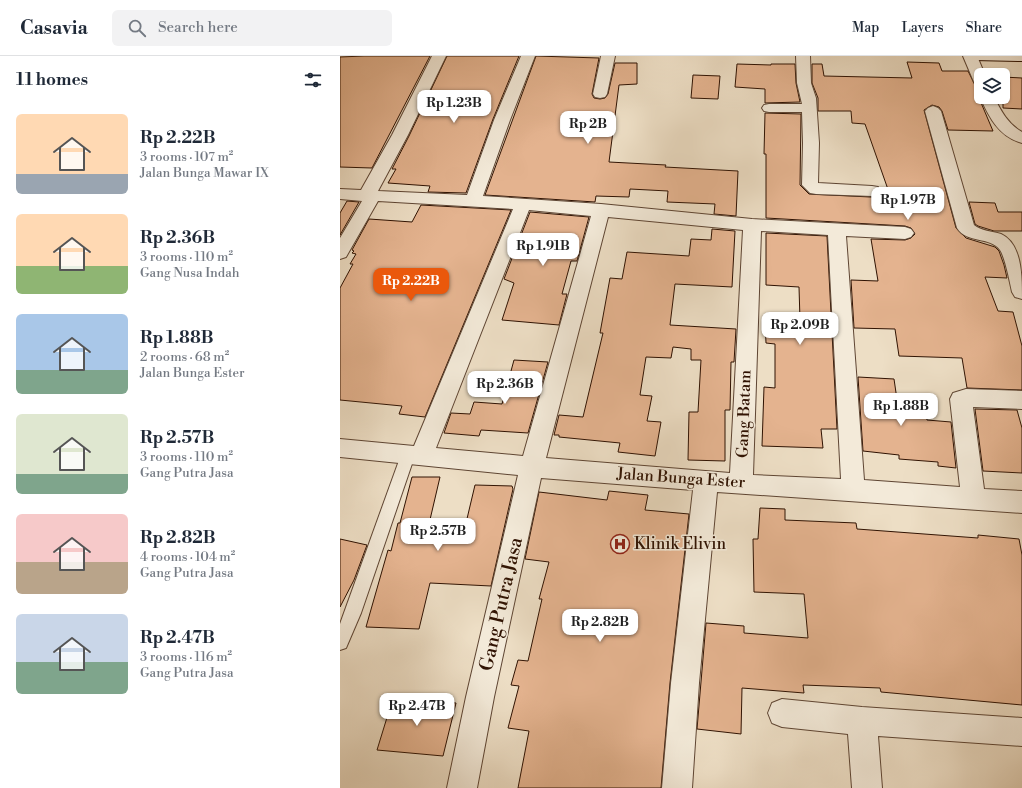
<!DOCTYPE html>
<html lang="en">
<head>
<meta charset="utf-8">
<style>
	:root { --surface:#fff; --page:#f2f2f3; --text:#1f2937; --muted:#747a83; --line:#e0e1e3; --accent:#ea580c }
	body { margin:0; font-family:"Libre Bodoni",serif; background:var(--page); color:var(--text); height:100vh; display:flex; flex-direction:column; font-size:15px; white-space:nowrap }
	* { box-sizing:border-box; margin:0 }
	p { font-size:13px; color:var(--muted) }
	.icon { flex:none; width:22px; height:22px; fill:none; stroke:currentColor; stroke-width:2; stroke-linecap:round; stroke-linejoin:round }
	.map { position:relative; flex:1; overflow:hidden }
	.side { display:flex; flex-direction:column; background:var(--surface); width:340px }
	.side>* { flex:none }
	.fabs { position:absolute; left:634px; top:12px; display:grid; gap:8px }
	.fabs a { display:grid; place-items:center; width:36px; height:36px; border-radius:6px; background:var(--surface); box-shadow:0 1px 3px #0004; font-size:20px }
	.price { position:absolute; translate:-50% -34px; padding:0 9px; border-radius:8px; background:#fff; color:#222; font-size:13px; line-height:26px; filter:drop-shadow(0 1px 2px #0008) }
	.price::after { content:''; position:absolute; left:50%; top:24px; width:12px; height:9px; margin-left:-6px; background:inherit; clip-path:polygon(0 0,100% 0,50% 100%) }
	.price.selected { background:var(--accent); color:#fff }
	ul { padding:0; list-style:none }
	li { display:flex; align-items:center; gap:12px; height:100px; padding:0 16px }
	li span { display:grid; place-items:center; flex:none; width:112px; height:80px; border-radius:6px; color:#555 }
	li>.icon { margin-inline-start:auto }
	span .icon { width:48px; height:48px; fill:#fffc; stroke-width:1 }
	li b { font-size:17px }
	h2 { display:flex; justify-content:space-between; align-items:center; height:48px; padding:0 16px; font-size:17px }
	header { display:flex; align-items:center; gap:24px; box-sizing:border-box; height:56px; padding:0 20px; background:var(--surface); border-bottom:1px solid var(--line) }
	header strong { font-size:19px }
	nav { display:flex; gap:22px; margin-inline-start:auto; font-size:14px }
	.search { width:280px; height:36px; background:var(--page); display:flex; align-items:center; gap:10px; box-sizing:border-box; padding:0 14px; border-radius:6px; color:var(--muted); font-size:15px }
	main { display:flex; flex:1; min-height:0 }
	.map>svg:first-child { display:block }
	.building { fill:#e4b38f; stroke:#2f1202 }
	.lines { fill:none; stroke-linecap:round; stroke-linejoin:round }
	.lane-casing { stroke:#5e4533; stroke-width:2 }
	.street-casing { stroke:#5e4533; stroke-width:2 }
	.secondary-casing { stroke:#2f1202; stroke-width:2 }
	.lane { fill:#f3ead9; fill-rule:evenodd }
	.street { fill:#f3ead9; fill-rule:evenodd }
	.secondary { fill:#f3ead9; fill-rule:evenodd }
	.labels { text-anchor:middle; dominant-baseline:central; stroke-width:3; stroke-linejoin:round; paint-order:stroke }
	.street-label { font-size:16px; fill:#2f1202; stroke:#f3ead9 }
	.poi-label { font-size:16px; fill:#2f1202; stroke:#f3ead9; text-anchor:start }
	.near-street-label { font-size:19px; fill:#2f1202; stroke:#f3ead9 }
</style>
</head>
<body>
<header>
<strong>Casavia</strong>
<div class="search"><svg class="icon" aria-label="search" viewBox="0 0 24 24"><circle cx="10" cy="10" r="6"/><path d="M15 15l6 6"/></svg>Search here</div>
<nav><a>Map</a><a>Layers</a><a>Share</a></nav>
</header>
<main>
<section class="side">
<h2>11 homes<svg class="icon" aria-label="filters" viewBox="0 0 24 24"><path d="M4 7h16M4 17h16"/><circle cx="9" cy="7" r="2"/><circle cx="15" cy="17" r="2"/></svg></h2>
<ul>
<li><span style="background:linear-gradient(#ffd9b3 75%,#9aa5b1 0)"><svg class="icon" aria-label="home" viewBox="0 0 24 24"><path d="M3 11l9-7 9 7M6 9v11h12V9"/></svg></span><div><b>Rp 2.22B</b><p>3 rooms · 107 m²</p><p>Jalan Bunga Mawar IX</p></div></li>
<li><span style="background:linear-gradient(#ffd9b3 65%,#8fb573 0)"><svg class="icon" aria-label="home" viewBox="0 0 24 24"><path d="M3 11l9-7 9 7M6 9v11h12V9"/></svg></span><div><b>Rp 2.36B</b><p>3 rooms · 110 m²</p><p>Gang Nusa Indah</p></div></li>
<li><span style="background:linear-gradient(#a9c7e8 70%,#7fa58c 0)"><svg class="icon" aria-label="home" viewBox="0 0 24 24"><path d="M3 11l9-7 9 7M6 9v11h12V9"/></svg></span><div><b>Rp 1.88B</b><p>2 rooms · 68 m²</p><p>Jalan Bunga Ester</p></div></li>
<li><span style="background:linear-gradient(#dfe7d0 75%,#7fa58c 0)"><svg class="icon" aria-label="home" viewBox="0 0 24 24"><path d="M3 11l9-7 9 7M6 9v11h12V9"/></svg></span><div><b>Rp 2.57B</b><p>3 rooms · 110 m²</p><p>Gang Putra Jasa</p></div></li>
<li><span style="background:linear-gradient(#f6c9c9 60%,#b9a48a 0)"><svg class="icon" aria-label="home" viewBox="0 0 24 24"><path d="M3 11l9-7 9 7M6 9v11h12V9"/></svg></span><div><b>Rp 2.82B</b><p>4 rooms · 104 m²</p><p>Gang Putra Jasa</p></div></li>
<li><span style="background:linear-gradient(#c9d6e8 60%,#7fa58c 0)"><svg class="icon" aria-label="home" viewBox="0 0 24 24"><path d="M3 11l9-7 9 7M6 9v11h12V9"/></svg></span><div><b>Rp 2.47B</b><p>3 rooms · 116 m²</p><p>Gang Putra Jasa</p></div></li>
</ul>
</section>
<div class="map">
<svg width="682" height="732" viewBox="0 0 682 732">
	<rect width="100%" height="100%" fill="#eddec5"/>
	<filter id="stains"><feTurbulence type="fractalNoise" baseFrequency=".005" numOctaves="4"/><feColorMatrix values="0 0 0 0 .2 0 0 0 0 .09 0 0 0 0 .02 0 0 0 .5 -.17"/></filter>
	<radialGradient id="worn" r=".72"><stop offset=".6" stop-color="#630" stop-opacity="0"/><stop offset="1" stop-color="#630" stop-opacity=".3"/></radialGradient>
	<!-- building -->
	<g class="building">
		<polygon points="24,0 90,0 32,112 0,111 0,1"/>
		<polygon points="107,0 179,0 153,63 126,137 88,136 90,130 48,127 56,113 52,113 69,80"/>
		<polygon points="196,0 259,2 252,38 254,42 260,43 265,42 268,38 275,7 297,7 297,28 279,29 269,106 326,109 325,111 398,115 396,160 374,158 375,148 327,146 328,135 290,133 289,141 256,140 255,146 145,139"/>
		<polygon points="567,6 599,7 602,15 628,15 636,31 639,39 639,42 653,75 608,74 602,55 599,51 592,49 584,54 616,172 626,182 655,191 659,195 664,209 667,222 645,221 658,255 673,256 682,290 682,334 627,332 622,302 559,300 555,273 514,272 511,224 538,225 531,183 565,184 571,182 575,178 571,172 565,170 426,162 426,98 424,98 425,57 461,58 460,129 469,138 551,142 525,68 512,67 511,55 478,55 478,42 472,27 472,8 482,8 484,20 572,22"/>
		<polygon points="397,8 431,9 431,8 455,8 456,27 460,46 425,47 425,33 395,31"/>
		<polygon points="353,19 380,20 378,43 351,42"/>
		<polygon points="663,21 682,22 682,53 663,52"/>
		<polygon points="7,145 19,146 0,179 0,157"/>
		<polygon points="629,146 655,147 658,156 682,156 682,175 654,175 638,170 635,168"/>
		<polygon points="81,149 171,154 85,361 59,358 62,350 0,344 0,232 13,208 10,208 16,198 12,197 14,195 12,194 29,163 72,166"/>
		<polygon points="190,156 249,161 237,205 231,205 222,238 227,238 219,269 162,264 174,227 164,223"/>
		<polygon points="372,173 395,175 392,231 335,228 330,269 396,273 394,306 391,306 390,354 385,354 385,405 348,404 349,356 358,356 361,304 351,304 351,293 333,291 331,302 306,301 300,339 312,340 307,365 321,366 315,400 278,396 280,387 219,381 219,379 214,379 219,359 243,361 263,277 260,277 270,222 282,223 287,196 349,200 351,183 371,184"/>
		<polygon points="426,177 487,180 497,373 481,373 483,392 422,390 424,331 435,332 435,288 426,287 425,263 460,264 459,231 426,229"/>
		<polygon points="174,304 208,306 188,377 141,374 139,380 104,377 111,357 130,358 134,346 162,348"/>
		<polygon points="518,321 554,323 559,357 586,359 587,364 611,366 616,412 598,410 598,406 559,403 559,399 523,395"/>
		<polygon points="635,353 677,354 682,372 682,417 643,415"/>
		<polygon points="72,421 100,421 89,468 126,467 135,429 172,430 173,433 151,530 90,527 79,573 26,571 48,494 51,495 58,467 60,467"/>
		<polygon points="269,435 308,439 305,454 349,458 330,627 321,732 178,732 189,675 168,672 179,630 171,629 178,604 188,605 202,543 199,543 209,506 185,503 199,436 267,444"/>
		<polygon points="420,452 445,453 445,464 516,467 517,473 638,482 638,479 679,483 682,499 682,649 541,636 540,632 463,629 464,637 402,632 401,678 357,673 366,567 404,570 404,577 468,582 464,538 414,536 413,483 418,483"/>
		<polygon points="0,483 27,489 14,524 0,551"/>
		<polygon points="53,642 116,647 103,700 37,694"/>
	</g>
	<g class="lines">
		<defs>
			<polygon id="lane" points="68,393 73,395 75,399 21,557 6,592 0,594 0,568 61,399 63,395"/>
			<g id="street">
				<path d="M92 0H106L68 79 38 135 127 139 154 64 181 0H195L170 64 143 140 261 148 412 163 565 171 571 173 574 177 571 181 565 183 506 180 524 424 620 431 610 343 613 337 626 333 682 335V353L633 351 644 433 682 435V457L377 436 359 627 352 732H322L331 627 353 434 201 422 154 641 137 732H107L126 641 178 419 0 401V383L74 390 173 153 38 145 6 201 0 203V182L22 145 0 143V133L21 134 52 79ZM189 154 251 160 183 400 96 392ZM268 161 403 174 390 417 206 402ZM421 175 488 179 501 423 413 419Z"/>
				<polygon points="261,0 275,0 267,38 265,41 260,42 255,41 253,38"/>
				<polygon points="456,0 470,0 471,27 476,42 479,87 478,127 532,130 538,131 540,135 538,139 532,140 476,138 470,137 462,129 463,87 462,56 429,56 424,55 422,52 424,49 429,48 462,48 457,27"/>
				<polygon points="623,0 637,0 645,19 641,19 641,30 636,29 634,26"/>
				<path d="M641 39V41H654C661 55 668 68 682 76V87C659 81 649 61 640 41Z"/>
				<path d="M593 50 598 52 601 55 634 169C641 175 652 175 661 178 682 188 682 219 682 243L675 241 672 236C670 227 665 201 660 194 650 180 627 188 617 172L585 55 588 52Z"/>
				<polygon points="442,643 522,651 682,662 682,690 538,680 542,732 512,732 508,678 442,671 432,667 428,657 432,647"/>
			</g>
			<polygon id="secondary" points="627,0 682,0 682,5 634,4 629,3"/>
		</defs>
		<!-- lane casing -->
		<use href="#lane" class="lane-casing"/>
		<!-- street casing -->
		<use href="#street" class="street-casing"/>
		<!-- secondary casing -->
		<use href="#secondary" class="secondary-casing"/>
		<!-- lane -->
		<use href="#lane" class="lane"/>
		<!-- street -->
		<use href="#street" class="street"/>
		<!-- secondary -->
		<use href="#secondary" class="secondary"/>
	</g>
	<!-- icons -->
	<defs>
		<symbol id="hospital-ring" viewBox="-11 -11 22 22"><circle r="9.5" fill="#f3ead9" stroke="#8f2418" stroke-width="1.5"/><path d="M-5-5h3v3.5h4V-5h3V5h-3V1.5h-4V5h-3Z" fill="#8f2418"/></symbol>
	</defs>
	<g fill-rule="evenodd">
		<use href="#hospital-ring" x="269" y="477" width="22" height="22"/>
	</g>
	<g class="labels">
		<!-- street labels -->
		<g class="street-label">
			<text transform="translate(404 358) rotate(-88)">Gang Batam</text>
			<text transform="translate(341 422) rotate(4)">Jalan Bunga Ester</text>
		</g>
		<!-- poi labels -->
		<g class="poi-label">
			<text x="294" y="488">Klinik Elivin</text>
		</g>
		<!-- near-street labels -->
		<g class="near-street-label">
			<text transform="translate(161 548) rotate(-77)">Gang Putra Jasa</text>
		</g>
	</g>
	<rect width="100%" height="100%" filter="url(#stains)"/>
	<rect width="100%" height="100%" fill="url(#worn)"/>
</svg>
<div class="fabs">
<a><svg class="icon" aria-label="layers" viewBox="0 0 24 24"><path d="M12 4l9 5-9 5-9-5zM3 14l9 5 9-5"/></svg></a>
</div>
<b class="price" style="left:114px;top:68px">Rp 1.23B</b>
<b class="price" style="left:248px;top:89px">Rp 2B</b>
<b class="price" style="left:568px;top:165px">Rp 1.97B</b>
<b class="price" style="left:203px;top:211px">Rp 1.91B</b>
<b class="price selected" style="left:71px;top:246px">Rp 2.22B</b>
<b class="price" style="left:460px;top:290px">Rp 2.09B</b>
<b class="price" style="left:165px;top:349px">Rp 2.36B</b>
<b class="price" style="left:561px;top:371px">Rp 1.88B</b>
<b class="price" style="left:98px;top:496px">Rp 2.57B</b>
<b class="price" style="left:260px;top:587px">Rp 2.82B</b>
<b class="price" style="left:77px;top:671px">Rp 2.47B</b>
</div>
</main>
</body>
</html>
